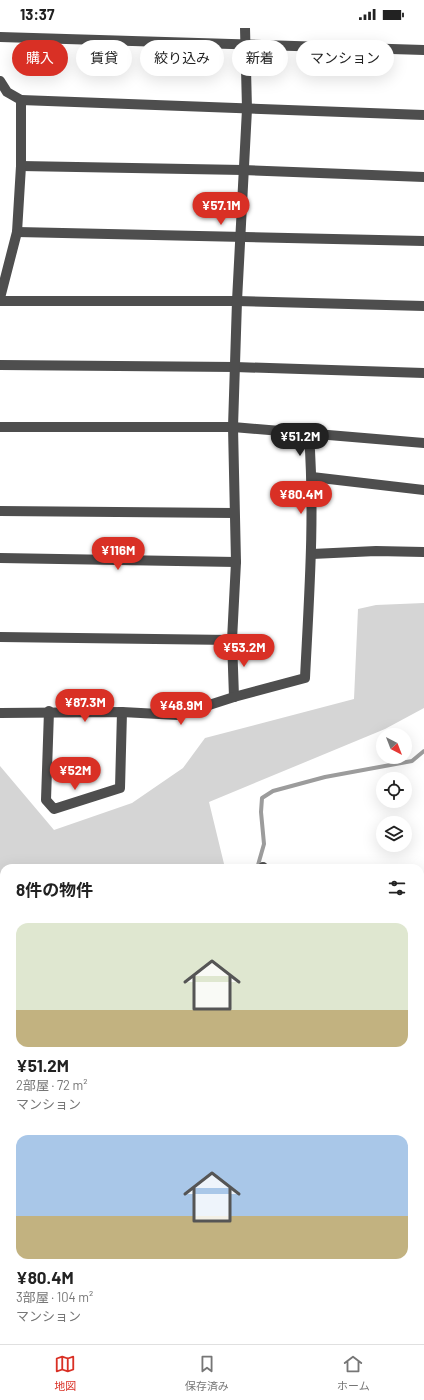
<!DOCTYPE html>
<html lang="ja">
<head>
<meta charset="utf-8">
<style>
	:root { --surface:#fff; --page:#f2f2f2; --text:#222; --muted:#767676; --line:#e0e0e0; --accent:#d93025 }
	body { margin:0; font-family:Barlow,"Noto Sans JP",sans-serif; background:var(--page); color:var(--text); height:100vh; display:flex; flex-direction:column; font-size:15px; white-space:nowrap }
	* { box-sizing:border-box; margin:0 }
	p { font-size:13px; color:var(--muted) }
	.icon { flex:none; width:22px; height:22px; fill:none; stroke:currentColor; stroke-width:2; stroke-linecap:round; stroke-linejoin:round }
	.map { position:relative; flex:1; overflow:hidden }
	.panel { position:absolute; left:0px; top:836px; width:424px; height:480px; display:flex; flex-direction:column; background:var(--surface); border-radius:12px 12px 0 0; box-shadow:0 4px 16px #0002 }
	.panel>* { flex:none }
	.hud { position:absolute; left:12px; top:12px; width:400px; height:36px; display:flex; gap:8px }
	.needle { width:26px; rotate:138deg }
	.buttons { position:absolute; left:376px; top:700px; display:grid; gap:8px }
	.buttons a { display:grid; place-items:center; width:36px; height:36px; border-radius:50%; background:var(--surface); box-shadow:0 4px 16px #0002; font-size:20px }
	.price { position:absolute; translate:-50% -34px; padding:0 9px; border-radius:14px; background:var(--accent); color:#fff; font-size:13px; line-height:26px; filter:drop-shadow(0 1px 2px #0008) }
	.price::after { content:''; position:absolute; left:50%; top:24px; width:12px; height:9px; margin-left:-6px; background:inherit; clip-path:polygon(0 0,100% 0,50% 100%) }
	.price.current { background:#222; color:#fff }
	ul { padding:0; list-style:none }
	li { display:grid; align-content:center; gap:8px; height:212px; padding:0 16px }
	li span { display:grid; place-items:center; height:124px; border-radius:12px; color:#555 }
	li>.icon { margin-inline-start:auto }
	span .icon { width:72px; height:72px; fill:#fffc; stroke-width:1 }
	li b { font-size:17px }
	h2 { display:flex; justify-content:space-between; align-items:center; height:48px; padding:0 16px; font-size:17px }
	.chip { padding:0 14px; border-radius:18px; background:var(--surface); box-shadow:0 4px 16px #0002; font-size:14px; line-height:36px }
	.chip.current { background:var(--accent); color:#fff }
	.status { display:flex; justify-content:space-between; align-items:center; height:28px; padding:0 20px; background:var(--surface); direction:ltr }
	.status svg { height:11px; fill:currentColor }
	.tabs { display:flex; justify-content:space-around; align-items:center; height:56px; border-top:1px solid var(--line); background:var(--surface); font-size:11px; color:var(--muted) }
	.tabs a { display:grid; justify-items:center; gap:2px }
	.tabs .current { color:var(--accent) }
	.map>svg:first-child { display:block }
	.green { fill:#d5d5d5 }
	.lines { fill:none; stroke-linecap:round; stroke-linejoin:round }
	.stream { stroke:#9c9c9c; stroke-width:4 }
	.major-casing { stroke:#dbdbdb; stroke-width:12 }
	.minor { stroke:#4e4e4e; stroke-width:10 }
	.major { stroke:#000; stroke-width:10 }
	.rail { stroke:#000; stroke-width:3; stroke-dasharray:6 2 1 2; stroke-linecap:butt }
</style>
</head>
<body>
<div class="status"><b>13:37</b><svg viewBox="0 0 49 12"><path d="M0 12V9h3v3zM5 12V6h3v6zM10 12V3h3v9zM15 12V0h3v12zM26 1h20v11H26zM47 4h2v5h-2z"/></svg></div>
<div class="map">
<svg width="424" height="1316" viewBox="0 0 424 1316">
	<rect width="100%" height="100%" fill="#fff"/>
	<!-- green -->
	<g class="green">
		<polygon points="424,575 424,680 385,701 209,774 225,840 4,840 4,862 0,862 0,738 54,802 132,775 183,740 205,710 354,671 358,581 376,577"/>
		<polygon points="424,1209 424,1316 0,1316 0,1267 4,1269 4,1312 420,1312 420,1211"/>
	</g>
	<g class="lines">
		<!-- stream -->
		<g class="stream">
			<polyline points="255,840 258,837 264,816 261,784 262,770 273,763 325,749 412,733 424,723"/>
			<polyline points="0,938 4,933"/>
		</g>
		<defs>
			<g id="major">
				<polyline points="420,1118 424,1117"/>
				<polyline points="0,1231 4,1231"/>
			</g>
		</defs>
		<!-- major casing -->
		<use href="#major" class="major-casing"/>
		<!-- minor -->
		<g class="minor">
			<polyline points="0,9 424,22"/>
			<polyline points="0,53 7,64 21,72"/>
			<polyline points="21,138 243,142 424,149"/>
			<polyline points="17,204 424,213"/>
			<polyline points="0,270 17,204 21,138 21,72 424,87"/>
			<polyline points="0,273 237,273 424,278"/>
			<polyline points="0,337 235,339 424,345"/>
			<polyline points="0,399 233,399 424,415"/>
			<polyline points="312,449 424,462"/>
			<polyline points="0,483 234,485"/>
			<polyline points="312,526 376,523 424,524"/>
			<polyline points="0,530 236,534"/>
			<polyline points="0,609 232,612"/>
			<polyline points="234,669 232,612 236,534 233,399 237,273 247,81 245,0"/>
			<polyline points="49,683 46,772 54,781 120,760 122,684"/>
			<path d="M0 685 122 684 178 687 234 669 305 650C309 569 315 488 309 407"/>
			<polyline points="263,840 263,839"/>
			<polyline points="420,911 424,909"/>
			<polyline points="420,935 424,934"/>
			<polyline points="420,955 424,962"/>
			<polyline points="0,1178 4,1177"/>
		</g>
		<!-- major -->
		<use href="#major" class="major"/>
		<!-- rail -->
		<g class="rail">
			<polyline points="0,935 4,937"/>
			<polyline points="420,1030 424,1031"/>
		</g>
	</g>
</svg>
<div class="buttons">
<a><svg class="needle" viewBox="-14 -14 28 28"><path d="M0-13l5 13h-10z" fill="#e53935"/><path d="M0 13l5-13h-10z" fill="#767676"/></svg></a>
<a><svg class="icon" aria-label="locate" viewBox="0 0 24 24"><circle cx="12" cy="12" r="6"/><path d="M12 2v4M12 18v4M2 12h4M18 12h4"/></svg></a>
<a><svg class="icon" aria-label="layers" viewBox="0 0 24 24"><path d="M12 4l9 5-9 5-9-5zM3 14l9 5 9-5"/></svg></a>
</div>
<b class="price" style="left:221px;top:198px">¥57.1M</b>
<b class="price current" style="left:300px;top:429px">¥51.2M</b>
<b class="price" style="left:301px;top:487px">¥80.4M</b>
<b class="price" style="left:118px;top:543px">¥116M</b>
<b class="price" style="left:244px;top:640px">¥53.2M</b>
<b class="price" style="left:85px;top:695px">¥87.3M</b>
<b class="price" style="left:181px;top:698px">¥48.9M</b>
<b class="price" style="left:75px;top:763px">¥52M</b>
<div class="hud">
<a class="chip current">購入</a>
<a class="chip">賃貸</a>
<a class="chip">絞り込み</a>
<a class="chip">新着</a>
<a class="chip">マンション</a>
</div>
<section class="panel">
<h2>8件の物件<svg class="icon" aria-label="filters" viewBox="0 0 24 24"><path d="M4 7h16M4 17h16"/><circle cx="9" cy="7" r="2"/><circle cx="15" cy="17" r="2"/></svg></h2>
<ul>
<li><span style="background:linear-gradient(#dfe7d0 70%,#c2b280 0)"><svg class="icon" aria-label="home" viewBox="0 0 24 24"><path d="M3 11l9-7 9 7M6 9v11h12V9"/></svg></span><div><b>¥51.2M</b><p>2部屋 · 72 m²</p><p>マンション</p></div></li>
<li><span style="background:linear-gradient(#a9c7e8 65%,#c2b280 0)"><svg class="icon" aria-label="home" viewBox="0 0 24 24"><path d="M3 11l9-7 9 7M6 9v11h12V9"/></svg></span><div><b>¥80.4M</b><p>3部屋 · 104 m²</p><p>マンション</p></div></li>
</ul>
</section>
</div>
<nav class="tabs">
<a class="current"><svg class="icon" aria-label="map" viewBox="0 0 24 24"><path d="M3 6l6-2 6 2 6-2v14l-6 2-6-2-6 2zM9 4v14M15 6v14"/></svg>地図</a>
<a><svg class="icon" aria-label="saved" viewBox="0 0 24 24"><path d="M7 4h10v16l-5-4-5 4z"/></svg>保存済み</a>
<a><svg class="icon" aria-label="home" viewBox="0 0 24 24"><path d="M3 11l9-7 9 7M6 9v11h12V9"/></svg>ホーム</a>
</nav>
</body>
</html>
